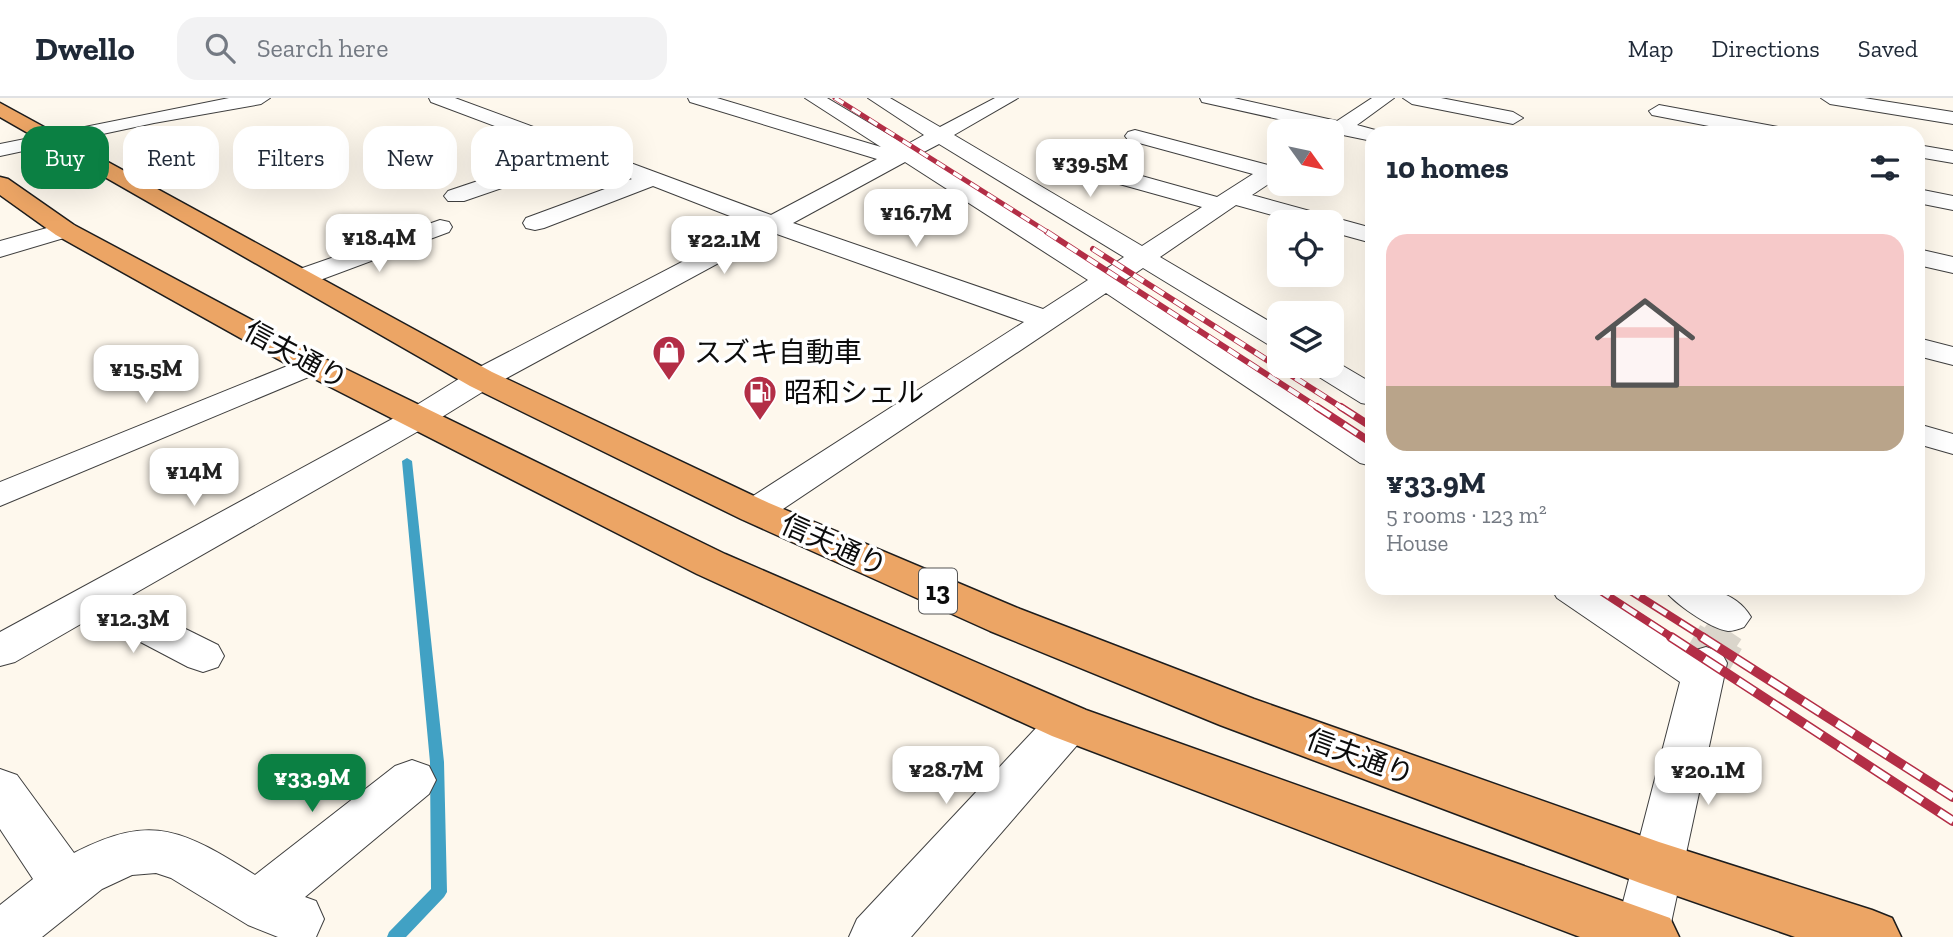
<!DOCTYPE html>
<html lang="en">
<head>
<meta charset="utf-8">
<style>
	:root { --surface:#fff; --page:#f2f2f3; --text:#1f2937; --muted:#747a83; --line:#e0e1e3; --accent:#0b8043 }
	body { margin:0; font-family:"Zilla Slab","Noto Sans JP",serif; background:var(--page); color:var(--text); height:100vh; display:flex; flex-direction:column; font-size:26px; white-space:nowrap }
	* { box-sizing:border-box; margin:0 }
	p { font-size:23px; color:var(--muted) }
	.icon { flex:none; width:38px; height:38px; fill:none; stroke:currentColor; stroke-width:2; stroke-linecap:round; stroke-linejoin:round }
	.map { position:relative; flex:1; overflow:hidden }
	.panel { position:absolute; left:1365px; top:28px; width:560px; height:469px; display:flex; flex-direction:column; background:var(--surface); border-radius:21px; box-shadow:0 7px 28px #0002 }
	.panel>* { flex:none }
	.guide { position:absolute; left:21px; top:28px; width:665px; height:63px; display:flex; gap:14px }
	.needle { width:46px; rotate:123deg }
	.fabs { position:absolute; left:1267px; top:21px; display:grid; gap:14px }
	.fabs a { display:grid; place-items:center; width:77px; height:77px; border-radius:14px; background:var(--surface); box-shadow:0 7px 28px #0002; font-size:35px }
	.price { position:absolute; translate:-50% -60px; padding:0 16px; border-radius:14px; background:#fff; color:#222; font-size:23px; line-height:46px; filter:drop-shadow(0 2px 4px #0008) }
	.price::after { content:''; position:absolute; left:50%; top:42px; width:21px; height:16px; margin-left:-10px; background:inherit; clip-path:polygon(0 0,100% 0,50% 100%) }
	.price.selected { background:var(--accent); color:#fff }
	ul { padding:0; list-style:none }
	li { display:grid; align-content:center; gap:14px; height:371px; padding:0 21px }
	li span { display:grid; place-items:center; height:217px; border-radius:21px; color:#555 }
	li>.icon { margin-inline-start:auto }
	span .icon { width:126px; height:126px; fill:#fffc; stroke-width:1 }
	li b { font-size:30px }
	h2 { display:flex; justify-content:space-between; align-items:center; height:84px; padding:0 21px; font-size:30px }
	.pill { padding:0 24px; border-radius:21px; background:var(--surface); box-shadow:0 7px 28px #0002; font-size:24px; line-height:63px }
	.pill.selected { background:var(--accent); color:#fff }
	header { display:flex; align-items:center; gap:42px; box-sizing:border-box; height:98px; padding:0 35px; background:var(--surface); border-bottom:2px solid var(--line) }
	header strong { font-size:33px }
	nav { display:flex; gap:38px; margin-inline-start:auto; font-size:24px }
	.search { width:490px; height:63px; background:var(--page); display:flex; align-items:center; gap:18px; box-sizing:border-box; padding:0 24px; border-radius:21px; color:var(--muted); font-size:26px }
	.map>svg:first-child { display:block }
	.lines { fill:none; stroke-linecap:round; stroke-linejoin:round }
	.stream { fill:#41a1c4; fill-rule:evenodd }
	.minor-tunnel-far1 { stroke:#dad5cb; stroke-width:37; stroke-dasharray:37 18; stroke-linecap:butt }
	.minor-tunnel { stroke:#dad5cb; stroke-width:48; stroke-dasharray:48 24; stroke-linecap:butt }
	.minor-casing { stroke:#3f3f3f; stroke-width:2 }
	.trunk-casing { stroke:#1d1d1d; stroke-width:3 }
	.minor { fill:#fff; fill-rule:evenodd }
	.trunk { fill:#eca565; fill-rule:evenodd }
	.rail-far3-casing { stroke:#b32e46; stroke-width:5 }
	.rail-far2-casing { stroke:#b32e46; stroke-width:6 }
	.rail-far1-casing { stroke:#b32e46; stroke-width:8 }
	.rail-casing { stroke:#b32e46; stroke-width:10 }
	.rail-far3 { stroke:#fff; stroke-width:3.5; stroke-dasharray:10; stroke-linecap:butt }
	.rail-far2 { stroke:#fff; stroke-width:4.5; stroke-dasharray:12; stroke-linecap:butt }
	.rail-far1 { stroke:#fff; stroke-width:5; stroke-dasharray:16; stroke-linecap:butt }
	.rail { stroke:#fff; stroke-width:7; stroke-dasharray:20; stroke-linecap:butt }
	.labels { text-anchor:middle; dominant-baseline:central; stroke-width:7; stroke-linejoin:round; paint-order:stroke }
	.shield { fill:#fff; stroke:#555; stroke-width:2 }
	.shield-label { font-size:26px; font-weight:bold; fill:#0c0c0c }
	.poi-label { font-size:28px; fill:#0c0c0c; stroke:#fff; text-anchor:start }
	.street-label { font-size:28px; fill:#0c0c0c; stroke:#fff }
</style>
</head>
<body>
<header>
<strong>Dwello</strong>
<div class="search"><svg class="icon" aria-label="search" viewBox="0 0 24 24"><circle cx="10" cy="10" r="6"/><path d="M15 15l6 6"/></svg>Search here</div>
<nav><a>Map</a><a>Directions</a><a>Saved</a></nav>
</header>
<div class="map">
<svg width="1953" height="839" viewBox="0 0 1953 839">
	<rect width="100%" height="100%" fill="#fef8ed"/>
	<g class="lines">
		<!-- stream -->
		<polygon class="stream" points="407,360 412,363 444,664 447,794 444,799 406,839 387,839 389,834 431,791 430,664 402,363"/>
		<!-- minor-tunnel-far1 -->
		<polyline class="minor-tunnel-far1" points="1720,540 1726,531"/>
		<!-- minor-tunnel -->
		<polyline class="minor-tunnel" points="1706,565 1721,539"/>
		<defs>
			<g id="minor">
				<polygon points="229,0 270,0 261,6 154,25 0,58 0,46"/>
				<path d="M429 0H455L771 117 877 61 690 4 688 0H717L881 49 805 0H827L906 47 924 37 868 0H890L940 29 995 0H1018L954 37 1142 148 1202 109 1087 77 1084 72 1087 67 1095 65 1217 99 1253 76 1128 42 1125 38 1128 34 1135 32 1268 67 1279 63V79L1252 97 1372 130V145L1332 134V124H1297L1236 107 1160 159 1279 229V250L1269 247 1143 170 1124 183 1372 343V368L1360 365 1106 195 768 421 755 424 742 421 737 413 742 405 1024 224 774 135 492 288 429 327 125 501 218 547 224 558 218 569 203 574 188 569 93 519 15 564 0 568V534L407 313 470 274 753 127 653 88 544 130 535 132 526 130 523 125 526 120 632 81 583 62 464 103H448L444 98 448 93 564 54 431 4ZM939 46 1124 159 1106 171 920 56ZM905 64 1088 182 1043 211 793 125Z"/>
				<polygon points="1200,0 1234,0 1337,23 1372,0 1394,0 1357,27 1379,33 1381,35 1372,35 1372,43 1343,37 1332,41 1332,33 1202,4"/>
				<polygon points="1403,0 1441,0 1513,14 1523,20 1513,26 1412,6"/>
				<polygon points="1821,0 1864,0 1953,14 1953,26 1830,6"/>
				<polygon points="1659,7 1778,29 1785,31 1788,35 1745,35 1652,17 1649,13"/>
				<polygon points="1918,47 1953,53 1953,65 1918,59"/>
				<polygon points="1918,91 1953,98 1953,112 1918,105"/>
				<polygon points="440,122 449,124 452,129 449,134 312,185 303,187 294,185 290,179 294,173"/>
				<polygon points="65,125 74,127 77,132 74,137 0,159 0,143"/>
				<polygon points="1918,151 1953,159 1953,175 1918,167"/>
				<polygon points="1918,240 1953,249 1953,267 1918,258"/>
				<polygon points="312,258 323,261 327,267 323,273 0,408 0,384"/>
				<polygon points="1333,262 1372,285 1372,307 1361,305 1311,274 1307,268 1332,268"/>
				<polygon points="1918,326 1953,336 1953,356 1918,346"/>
				<polygon points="1551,490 1600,490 1696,552 1706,549 1721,554 1727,565 1668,839 1614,839 1680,584 1557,500"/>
				<path d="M1663 490C1696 490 1732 487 1751 519L1744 529C1739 531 1733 533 1728 533 1711 531 1672 504 1663 490Z"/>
				<polygon points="1069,607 1085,612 1092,625 1085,638 911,839 849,839 857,821 1053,612"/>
				<path d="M412 662 429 668 436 682 429 696 305 799 316 803 324 821 316 839H278L248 827 171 780 156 775 132 777 102 791 42 839H0V807L33 781 0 731V671L17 677 74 755C153 714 184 733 255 777L395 668Z"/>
			</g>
			<g id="trunk">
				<polygon points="0,5 492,274 769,405 1020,511 1254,601 1659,744 1872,812 1892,820 1901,839 1795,839 1640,785 1220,627 990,533 741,421 470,288 0,19"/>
				<polygon points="0,79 8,81 74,127 323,260 725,456 1086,612 1670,820 1679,839 1580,839 1052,638 697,476 301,274 56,137 0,97"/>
			</g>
		</defs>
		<!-- minor casing -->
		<use href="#minor" class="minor-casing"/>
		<!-- trunk casing -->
		<use href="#trunk" class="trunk-casing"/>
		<!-- minor -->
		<use href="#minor" class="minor"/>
		<!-- trunk -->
		<use href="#trunk" class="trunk"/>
		<defs>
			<polyline id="rail-far3" points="835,0 1049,135"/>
			<g id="rail-far2">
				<polyline points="1047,134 1320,311"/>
				<polyline points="1093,151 1344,311"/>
			</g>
			<g id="rail-far1">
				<polyline points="1317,309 1372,345"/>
				<polyline points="1341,309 1372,329"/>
				<polyline points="1596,490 1673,540"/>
				<polyline points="1626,490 1705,540"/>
			</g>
			<g id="rail">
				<polyline points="1671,539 1953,723"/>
				<polyline points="1702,539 1953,699"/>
			</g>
		</defs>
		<!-- rail-far3 casing -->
		<use href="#rail-far3" class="rail-far3-casing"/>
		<!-- rail-far2 casing -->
		<use href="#rail-far2" class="rail-far2-casing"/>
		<!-- rail-far1 casing -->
		<use href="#rail-far1" class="rail-far1-casing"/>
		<!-- rail casing -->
		<use href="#rail" class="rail-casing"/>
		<!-- rail-far3 -->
		<use href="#rail-far3" class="rail-far3"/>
		<!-- rail-far2 -->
		<use href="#rail-far2" class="rail-far2"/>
		<!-- rail-far1 -->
		<use href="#rail-far1" class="rail-far1"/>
		<!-- rail -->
		<use href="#rail" class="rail"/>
	</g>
	<!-- icons -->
	<defs>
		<symbol id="shop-pin" viewBox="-11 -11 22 30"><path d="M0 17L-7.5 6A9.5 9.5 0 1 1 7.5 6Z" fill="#b32e46" stroke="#fff"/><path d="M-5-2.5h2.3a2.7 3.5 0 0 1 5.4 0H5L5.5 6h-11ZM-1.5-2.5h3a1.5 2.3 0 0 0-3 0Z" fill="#fff"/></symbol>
		<symbol id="fuel-pin" viewBox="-11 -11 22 30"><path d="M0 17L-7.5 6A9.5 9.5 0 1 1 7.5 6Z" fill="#b32e46" stroke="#fff"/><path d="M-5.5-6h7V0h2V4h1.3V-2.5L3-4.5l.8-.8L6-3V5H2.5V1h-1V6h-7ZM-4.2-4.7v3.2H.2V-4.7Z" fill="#fff"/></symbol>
	</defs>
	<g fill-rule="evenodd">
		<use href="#shop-pin" x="650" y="235" width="38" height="52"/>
		<use href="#fuel-pin" x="741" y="275" width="38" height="52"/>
	</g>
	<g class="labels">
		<!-- shield labels -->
		<rect class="shield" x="919" y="470.5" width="38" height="45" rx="5"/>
		<g class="shield-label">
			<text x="938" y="493">13</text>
		</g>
		<!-- poi labels -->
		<g class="poi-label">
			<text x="694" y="254">スズキ自動車</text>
			<text x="784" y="294">昭和シェル</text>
		</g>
		<!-- street labels -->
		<g class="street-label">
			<text transform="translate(296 257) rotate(28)">信夫通り</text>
			<text transform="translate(834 447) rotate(24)">信夫通り</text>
			<text transform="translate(1360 659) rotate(20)">信夫通り</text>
		</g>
	</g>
</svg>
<div class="fabs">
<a><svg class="needle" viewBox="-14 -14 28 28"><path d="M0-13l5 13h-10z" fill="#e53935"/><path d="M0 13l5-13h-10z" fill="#747a83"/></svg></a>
<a><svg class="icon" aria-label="locate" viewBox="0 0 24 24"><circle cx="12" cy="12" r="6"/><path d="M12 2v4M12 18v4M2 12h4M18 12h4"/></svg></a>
<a><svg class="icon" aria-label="layers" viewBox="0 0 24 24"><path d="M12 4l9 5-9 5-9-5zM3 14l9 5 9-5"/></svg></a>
</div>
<b class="price" style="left:1090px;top:101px">¥39.5M</b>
<b class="price" style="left:916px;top:151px">¥16.7M</b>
<b class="price" style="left:379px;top:176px">¥18.4M</b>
<b class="price" style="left:724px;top:178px">¥22.1M</b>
<b class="price" style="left:146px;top:307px">¥15.5M</b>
<b class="price" style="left:194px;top:410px">¥14M</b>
<b class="price" style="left:133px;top:557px">¥12.3M</b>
<b class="price" style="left:946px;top:708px">¥28.7M</b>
<b class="price" style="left:1708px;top:709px">¥20.1M</b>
<b class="price selected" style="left:312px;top:716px">¥33.9M</b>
<div class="guide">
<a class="pill selected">Buy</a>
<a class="pill">Rent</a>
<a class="pill">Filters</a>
<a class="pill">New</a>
<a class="pill">Apartment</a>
</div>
<section class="panel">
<h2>10 homes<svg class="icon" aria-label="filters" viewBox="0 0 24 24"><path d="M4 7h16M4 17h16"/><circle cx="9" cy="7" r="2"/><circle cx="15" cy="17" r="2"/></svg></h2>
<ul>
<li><span style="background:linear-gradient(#f6c9c9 70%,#b9a48a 0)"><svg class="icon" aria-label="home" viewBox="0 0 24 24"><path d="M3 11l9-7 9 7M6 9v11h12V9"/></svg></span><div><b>¥33.9M</b><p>5 rooms · 123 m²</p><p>House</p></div></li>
</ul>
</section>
</div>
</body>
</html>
